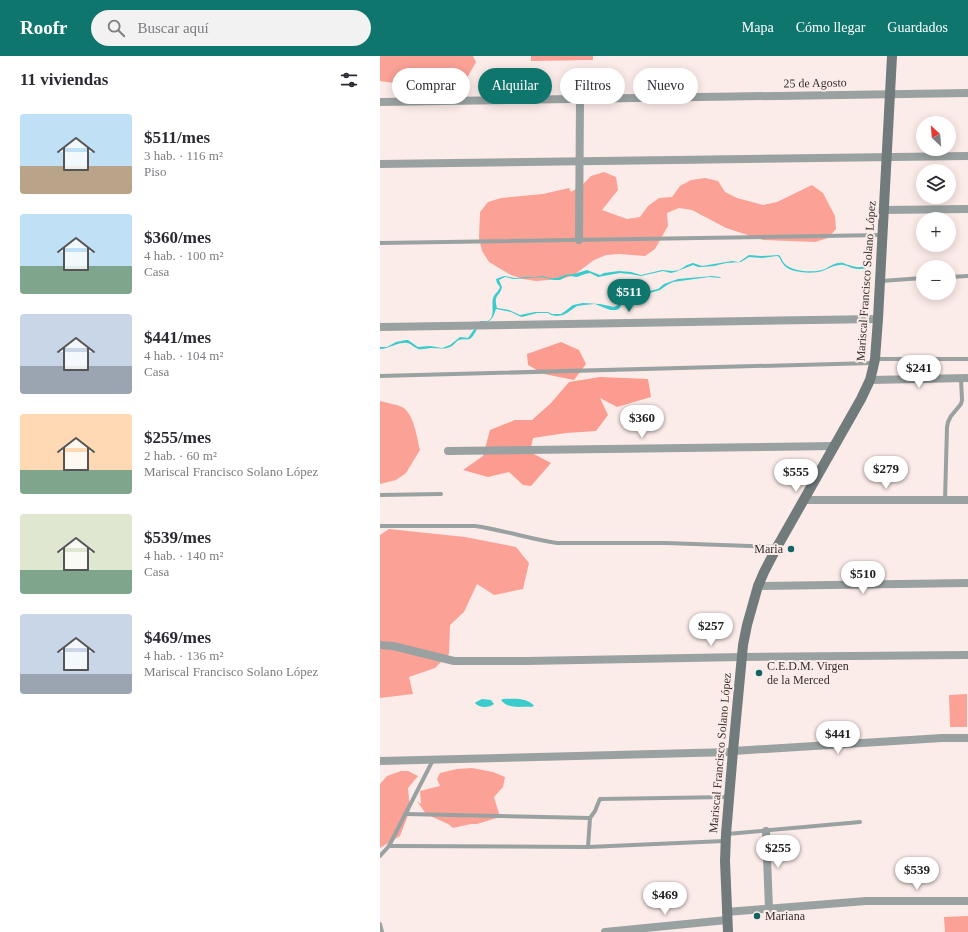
<!DOCTYPE html>
<html lang="es">
<head>
<meta charset="utf-8">
<style>
	:root { --surface:#fff; --page:#f2f2f3; --text:#2b2b33; --muted:#7c7c81; --accent:#0f766e }
	body { margin:0; font-family:"Times New Roman",serif; background:var(--page); color:var(--text); height:100vh; display:flex; flex-direction:column; font-size:15px; white-space:nowrap }
	* { box-sizing:border-box; margin:0 }
	p { font-size:13px; color:var(--muted) }
	.icon { flex:none; width:22px; height:22px; fill:none; stroke:currentColor; stroke-width:2; stroke-linecap:round; stroke-linejoin:round }
	.map { position:relative; flex:1; overflow:hidden }
	.drawer { display:flex; flex-direction:column; background:var(--surface); width:380px }
	.drawer>* { flex:none }
	.banner { position:absolute; left:12px; top:12px; width:380px; height:36px; display:flex; gap:8px }
	.needle { width:26px; rotate:334deg }
	.controls { position:absolute; left:536px; top:60px; display:grid; gap:8px }
	.controls a { display:grid; place-items:center; width:40px; height:40px; border-radius:50%; background:var(--surface); box-shadow:0 2px 10px #0003; font-size:20px }
	.price { position:absolute; translate:-50% -34px; padding:0 9px; border-radius:14px; background:#fff; color:#222; font-size:13px; line-height:26px; filter:drop-shadow(0 1px 2px #0008) }
	.price::after { content:''; position:absolute; left:50%; top:24px; width:12px; height:9px; margin-left:-6px; background:inherit; clip-path:polygon(0 0,100% 0,50% 100%) }
	.price.on { background:var(--accent); color:#fff }
	ul { padding:0; list-style:none }
	li { display:flex; align-items:center; gap:12px; height:100px; padding:0 20px }
	li span { display:grid; place-items:center; flex:none; width:112px; height:80px; border-radius:4px; color:#555 }
	li>.icon { margin-inline-start:auto }
	span .icon { width:48px; height:48px; fill:#fffc; stroke-width:1 }
	li b { font-size:17px }
	h2 { display:flex; justify-content:space-between; align-items:center; height:48px; padding:0 20px; font-size:17px }
	.pill { padding:0 14px; border-radius:18px; background:var(--surface); box-shadow:0 2px 10px #0003; font-size:14px; line-height:36px }
	.pill.on { background:var(--accent); color:#fff }
	header { display:flex; align-items:center; gap:24px; box-sizing:border-box; height:56px; padding:0 20px; background:var(--accent); color:#fff }
	header strong { font-size:19px }
	nav { display:flex; gap:22px; margin-inline-start:auto; font-size:14px }
	.search { width:280px; height:36px; background:var(--page); display:flex; align-items:center; gap:10px; box-sizing:border-box; padding:0 14px; border-radius:22px; color:var(--muted); font-size:15px }
	main { display:flex; flex:1; min-height:0 }
	.map>svg:first-child { display:block }
	.green { fill:#fba196 }
	.forest { fill:#fc9b8f }
	.water { fill:#3acbcd }
	.lines { fill:none; stroke-linecap:round; stroke-linejoin:round }
	.lane { stroke:#9aa1a1; stroke-width:4 }
	.street { stroke:#9aa1a1; stroke-width:8 }
	.secondary { stroke:#717b7b; stroke-width:10 }
	.poi-dot { fill:#126364; stroke:#fcece9; stroke-width:1.5 }
	.labels { text-anchor:middle; dominant-baseline:central; stroke-width:4; stroke-linejoin:round; paint-order:stroke }
	.street-label { font-size:12px; fill:#332d2c; stroke:#fcece9 }
	.poi-label { font-size:12px; fill:#332d2c; stroke:#fcece9; text-anchor:start }
</style>
</head>
<body>
<header>
<strong>Roofr</strong>
<div class="search"><svg class="icon" aria-label="search" viewBox="0 0 24 24"><circle cx="10" cy="10" r="6"/><path d="M15 15l6 6"/></svg>Buscar aquí</div>
<nav><a>Mapa</a><a>Cómo llegar</a><a>Guardados</a></nav>
</header>
<main>
<section class="drawer">
<h2>11 viviendas<svg class="icon" aria-label="filters" viewBox="0 0 24 24"><path d="M4 7h16M4 17h16"/><circle cx="9" cy="7" r="2"/><circle cx="15" cy="17" r="2"/></svg></h2>
<ul>
<li><span style="background:linear-gradient(#bfe0f5 65%,#b9a48a 0)"><svg class="icon" aria-label="home" viewBox="0 0 24 24"><path d="M3 11l9-7 9 7M6 9v11h12V9"/></svg></span><div><b>$511/mes</b><p>3 hab. · 116 m²</p><p>Piso</p></div></li>
<li><span style="background:linear-gradient(#bfe0f5 65%,#7fa58c 0)"><svg class="icon" aria-label="home" viewBox="0 0 24 24"><path d="M3 11l9-7 9 7M6 9v11h12V9"/></svg></span><div><b>$360/mes</b><p>4 hab. · 100 m²</p><p>Casa</p></div></li>
<li><span style="background:linear-gradient(#c9d6e8 65%,#9aa5b1 0)"><svg class="icon" aria-label="home" viewBox="0 0 24 24"><path d="M3 11l9-7 9 7M6 9v11h12V9"/></svg></span><div><b>$441/mes</b><p>4 hab. · 104 m²</p><p>Casa</p></div></li>
<li><span style="background:linear-gradient(#ffd9b3 70%,#7fa58c 0)"><svg class="icon" aria-label="home" viewBox="0 0 24 24"><path d="M3 11l9-7 9 7M6 9v11h12V9"/></svg></span><div><b>$255/mes</b><p>2 hab. · 60 m²</p><p>Mariscal Francisco Solano López</p></div></li>
<li><span style="background:linear-gradient(#dfe7d0 70%,#7fa58c 0)"><svg class="icon" aria-label="home" viewBox="0 0 24 24"><path d="M3 11l9-7 9 7M6 9v11h12V9"/></svg></span><div><b>$539/mes</b><p>4 hab. · 140 m²</p><p>Casa</p></div></li>
<li><span style="background:linear-gradient(#c9d6e8 75%,#9aa5b1 0)"><svg class="icon" aria-label="home" viewBox="0 0 24 24"><path d="M3 11l9-7 9 7M6 9v11h12V9"/></svg></span><div><b>$469/mes</b><p>4 hab. · 136 m²</p><p>Mariscal Francisco Solano López</p></div></li>
</ul>
</section>
<div class="map">
<svg width="588" height="876" viewBox="0 0 588 876">
	<rect width="100%" height="100%" fill="#fcece9"/>
	<!-- green -->
	<g class="green">
		<polygon points="0,0 93,0 96,6 79,36 0,25"/>
		<polygon points="151,0 213,0 213,4 151,5"/>
		<polygon points="224,116 236,121 238,134 222,154 247,163 260,161 268,150 279,142 292,141 300,130 311,124 325,122 338,125 345,136 357,142 383,149 397,146 432,129 443,137 455,160 456,173 448,182 435,186 383,184 346,172 312,154 299,152 287,157 288,170 275,193 265,200 239,198 226,199 214,204 194,219 182,223 156,225 143,223 131,219 109,206 102,195 99,182 100,156 108,146 121,142 163,138 189,132 191,136 202,129 211,120"/>
		<path d="M0 345C7 347 15 348 22 351 34 357 37 382 40 394L26 417 16 424 0 428Z"/>
		<polygon points="9,473 85,481 136,491 149,507 143,533 114,539 97,528 84,556 70,569 69,598 55,612 29,621 33,638 0,642 0,479"/>
		<polygon points="587,638 587,671 570,671 569,639"/>
		<polygon points="92,712 113,716 125,721 123,731 114,741 120,761 97,768 91,768 73,772 68,768 46,758 37,745 41,748 40,735 60,730 57,723 60,717 77,713"/>
		<polygon points="21,715 28,715 38,720 28,732 30,754 20,780 0,792 0,728 7,720"/>
		<polygon points="588,860 588,876 565,876 564,861"/>
	</g>
	<!-- forest -->
	<g class="forest">
		<polygon points="181,286 199,294 206,308 194,324 164,318 148,309 147,298"/>
		<polygon points="220,321 268,323 271,341 237,351 220,342 228,359 216,375 186,377 153,382 150,396 171,407 151,430 143,429 129,416 108,421 83,414 103,400 110,374 135,364 152,364 171,347 189,326"/>
	</g>
	<!-- water -->
	<g class="water">
		<path d="M369 199 381 200 399 199C402 202 402 206 406 209 415 216 435 217 445 213 451 210 456 206 463 207 464 207 467 209 469 209 477 212 482 212 490 208V211C484 213 478 214 472 212 468 211 465 208 460 209 454 209 448 213 442 215 434 218 413 217 406 211 402 208 401 204 399 201L397 200 382 202 369 201 361 206 346 207 334 210 322 211H318L313 209 295 216 291 217 283 215 261 220 250 218 240 217 218 221 210 217 205 218 197 221 190 220H187L180 224H174L162 221 134 223 125 221 119 224 122 231C120 241 113 238 117 252L129 254 140 259 155 256H168L172 258H181L184 256 193 249 203 247 220 248 234 251 238 249 241 244 249 240H258L269 235 278 233 284 228 298 223 332 220 340 221 341 222 329 221 293 226 287 229 280 234 270 237 258 242H249L242 248 239 253 236 254H230L215 248 204 249 197 250 187 257 183 259 177 260 171 259 168 257H157L142 261 139 260 131 256 116 253C112 265 111 265 99 268 97 272 95 279 91 282 88 285 83 282 79 284 76 285 75 288 72 290 65 294 58 292 51 292 47 292 42 294 38 293 33 291 30 286 24 287 15 287 9 293 0 293V291H7L16 286 26 284H28L38 291 50 290 62 292 70 289 80 281 88 282 100 265C102 265 104 265 107 265 116 263 111 248 113 242 115 237 119 235 120 231L117 227 116 223 124 220 135 222 148 221H155L162 220 169 222H177L185 219 194 218 207 214 220 219 224 217 239 215 251 216 261 219 282 214 293 215 299 214 307 209 313 207 322 210 352 205 359 206Z"/>
		<path d="M102 643 111 644 114 648C109 652 99 652 95 647L96 646Z"/>
		<path d="M123 643C133 643 147 641 154 650L151 651C141 650 129 654 121 644Z"/>
	</g>
	<g class="lines">
		<!-- lane -->
		<g class="lane">
			<polyline points="0,187 502,179"/>
			<polyline points="569,221 588,220"/>
			<polyline points="501,225 543,222"/>
			<polyline points="495,303 588,303"/>
			<polyline points="0,320 493,307"/>
			<polyline points="0,439 61,438"/>
			<polyline points="565,444 567,371 568,366 571,360 581,348 582,344 581,323"/>
			<path d="M0 470H95C123 474 150 483 177 487H286L396 491"/>
			<polyline points="25,758 210,762"/>
			<polyline points="347,778 480,766"/>
			<polyline points="9,790 208,791 344,785"/>
			<polyline points="208,791 210,762 215,755 219,745 220,743 348,741"/>
			<polyline points="0,800 9,790 53,704"/>
			<polyline points="0,868 2,876"/>
		</g>
		<!-- street -->
		<g class="street">
			<polyline points="0,46 588,37"/>
			<polyline points="0,108 588,100"/>
			<polyline points="504,154 588,153"/>
			<polyline points="199,184 200,43"/>
			<polyline points="0,271 498,263"/>
			<polyline points="490,324 588,322"/>
			<polyline points="68,395 455,390"/>
			<polyline points="424,444 588,444"/>
			<polyline points="378,530 588,527"/>
			<polyline points="0,589 13,590 74,605 146,605 362,601 588,599"/>
			<polyline points="353,695 562,682 588,682"/>
			<polyline points="0,705 352,696"/>
			<polyline points="386,775 389,853"/>
			<polyline points="346,856 486,845 588,845"/>
			<polyline points="225,876 347,864"/>
		</g>
		<!-- secondary -->
		<polyline class="secondary" points="348,876 345,805 346,778 353,695 363,589 367,569 378,530 384,516 397,491 481,343 490,324 493,312 495,303 498,263 512,0"/>
	</g>
	<!-- markers -->
	<g class="poi-dot">
		<circle cx="411" cy="493" r="4"/>
		<circle cx="379" cy="617" r="4"/>
		<circle cx="377" cy="860" r="4"/>
	</g>
	<g class="labels">
		<!-- street labels -->
		<g class="street-label">
			<text transform="translate(435 27) rotate(-1)">25 de Agosto</text>
			<text transform="translate(486 225) rotate(-86)">Mariscal Francisco Solano López</text>
			<text transform="translate(340 697) rotate(-85)">Mariscal Francisco Solano López</text>
		</g>
		<!-- poi labels -->
		<g class="poi-label">
			<text x="403" y="493" text-anchor="end">Maria</text>
			<text x="387" y="610">C.E.D.M. Virgen<tspan x="387" dy="14">de la Merced</tspan></text>
			<text x="385" y="860">Mariana</text>
		</g>
	</g>
</svg>
<div class="controls">
<a><svg class="needle" viewBox="-14 -14 28 28"><path d="M0-13l5 13h-10z" fill="#e53935"/><path d="M0 13l5-13h-10z" fill="#7c7c81"/></svg></a>
<a><svg class="icon" aria-label="layers" viewBox="0 0 24 24"><path d="M12 4l9 5-9 5-9-5zM3 14l9 5 9-5"/></svg></a>
<a>+</a>
<a>−</a>
</div>
<b class="price on" style="left:249px;top:257px">$511</b>
<b class="price" style="left:539px;top:333px">$241</b>
<b class="price" style="left:262px;top:383px">$360</b>
<b class="price" style="left:506px;top:434px">$279</b>
<b class="price" style="left:416px;top:437px">$555</b>
<b class="price" style="left:483px;top:539px">$510</b>
<b class="price" style="left:331px;top:591px">$257</b>
<b class="price" style="left:458px;top:699px">$441</b>
<b class="price" style="left:398px;top:813px">$255</b>
<b class="price" style="left:537px;top:835px">$539</b>
<b class="price" style="left:285px;top:860px">$469</b>
<div class="banner">
<a class="pill">Comprar</a>
<a class="pill on">Alquilar</a>
<a class="pill">Filtros</a>
<a class="pill">Nuevo</a>
</div>
</div>
</main>
</body>
</html>
